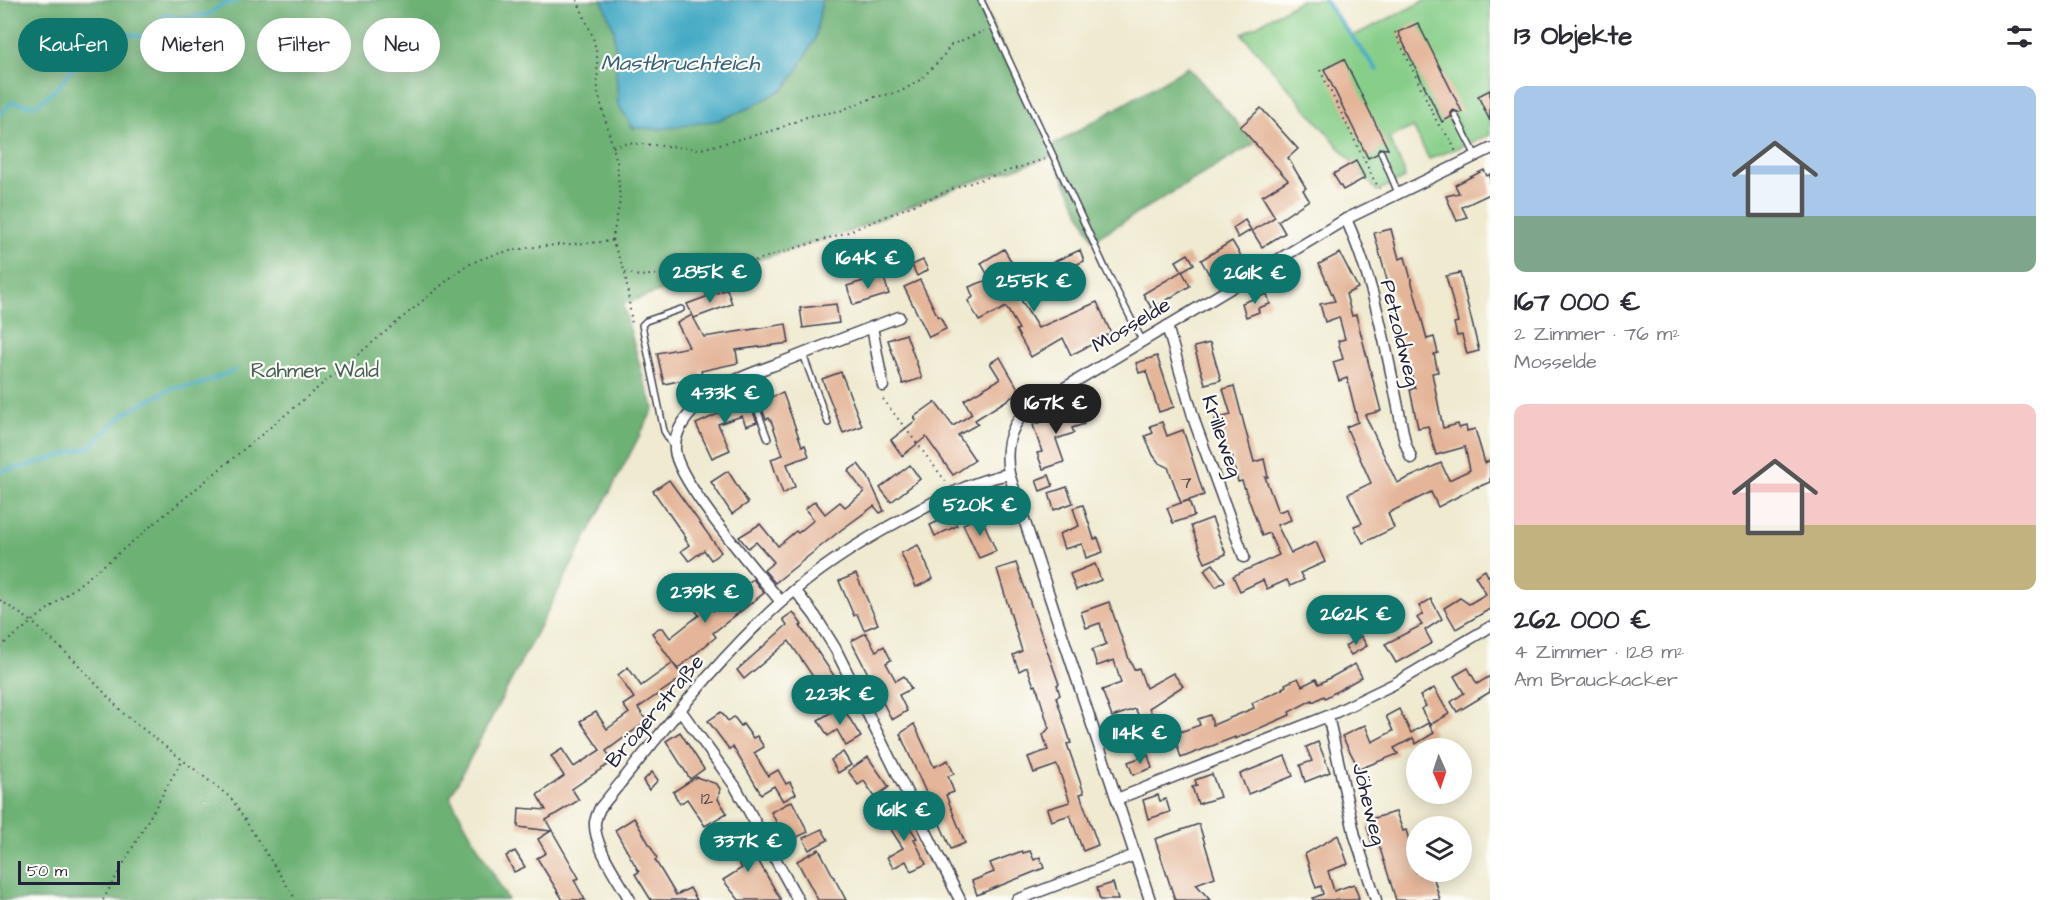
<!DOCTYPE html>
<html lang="de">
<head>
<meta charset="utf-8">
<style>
	:root { --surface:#fff; --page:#f2f2f3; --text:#2b2b33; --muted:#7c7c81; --accent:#0f766e }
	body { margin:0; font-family:"Architects Daughter",sans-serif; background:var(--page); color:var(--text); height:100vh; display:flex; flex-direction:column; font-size:22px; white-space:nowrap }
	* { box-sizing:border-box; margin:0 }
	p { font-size:20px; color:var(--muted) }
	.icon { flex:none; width:33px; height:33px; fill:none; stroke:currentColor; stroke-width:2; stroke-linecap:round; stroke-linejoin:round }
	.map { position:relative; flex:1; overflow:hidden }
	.side { display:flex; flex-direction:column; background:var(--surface); width:570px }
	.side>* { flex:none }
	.hud { position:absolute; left:18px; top:18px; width:570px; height:54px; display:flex; gap:12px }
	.needle { width:39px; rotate:177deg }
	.tools { position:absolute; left:1406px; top:738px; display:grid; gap:12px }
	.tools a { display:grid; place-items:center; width:66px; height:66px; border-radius:50%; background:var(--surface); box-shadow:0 3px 15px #0003; font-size:30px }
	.scale { position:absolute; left:18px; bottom:15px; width:102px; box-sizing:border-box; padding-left:6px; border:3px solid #22223b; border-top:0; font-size:16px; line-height:21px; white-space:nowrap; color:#22223b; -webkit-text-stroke:4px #fdfcf7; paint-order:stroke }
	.price { position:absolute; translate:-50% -51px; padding:0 14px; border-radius:21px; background:var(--accent); color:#fff; font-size:20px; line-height:39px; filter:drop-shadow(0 2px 3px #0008) }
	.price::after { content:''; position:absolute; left:50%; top:36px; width:18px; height:14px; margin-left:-9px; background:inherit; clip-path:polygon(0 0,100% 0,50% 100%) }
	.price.current { background:#222; color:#fff }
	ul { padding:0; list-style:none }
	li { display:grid; align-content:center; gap:12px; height:318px; padding:0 24px }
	li span { display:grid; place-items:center; height:186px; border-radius:12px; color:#555 }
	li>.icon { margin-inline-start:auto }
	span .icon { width:108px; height:108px; fill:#fffc; stroke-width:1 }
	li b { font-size:26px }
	h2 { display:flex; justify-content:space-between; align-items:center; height:72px; padding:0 24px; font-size:26px }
	.tag { padding:0 21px; border-radius:27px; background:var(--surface); box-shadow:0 3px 15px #0003; font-size:21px; line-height:54px }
	.tag.current { background:var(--accent); color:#fff }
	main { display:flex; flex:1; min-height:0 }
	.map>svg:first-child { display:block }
	.green { fill:#87ce89; stroke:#547862; stroke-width:1.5 }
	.forest { fill:#6db175; stroke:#486a58; stroke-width:1.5 }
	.water { fill:#45aac5; stroke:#346680; stroke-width:1.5 }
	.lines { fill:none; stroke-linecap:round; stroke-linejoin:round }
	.stream { stroke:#45aac5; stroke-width:4 }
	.building { fill:#e4b599 }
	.lane-casing { stroke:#414051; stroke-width:8 }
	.street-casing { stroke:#414051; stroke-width:13 }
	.path { stroke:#414051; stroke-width:2; stroke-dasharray:1.5 4.5; stroke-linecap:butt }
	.lane { stroke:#fff; stroke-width:5 }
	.street { stroke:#fff; stroke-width:10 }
	.labels { text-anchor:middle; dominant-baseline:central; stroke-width:4.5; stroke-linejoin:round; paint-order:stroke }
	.number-label { font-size:18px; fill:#524752 }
	.street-label { font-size:21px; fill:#22223b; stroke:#fdfcf7 }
	.park-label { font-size:21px; fill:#455e56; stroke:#fdfcf7 }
	.water-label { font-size:22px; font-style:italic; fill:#325f79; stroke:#fdfcf7 }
</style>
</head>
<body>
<main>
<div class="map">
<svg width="1490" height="900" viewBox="0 0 1490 900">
	<rect width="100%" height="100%" fill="#fdfcf7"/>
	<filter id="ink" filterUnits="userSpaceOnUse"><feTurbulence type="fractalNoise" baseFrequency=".0167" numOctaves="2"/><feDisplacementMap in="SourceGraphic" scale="12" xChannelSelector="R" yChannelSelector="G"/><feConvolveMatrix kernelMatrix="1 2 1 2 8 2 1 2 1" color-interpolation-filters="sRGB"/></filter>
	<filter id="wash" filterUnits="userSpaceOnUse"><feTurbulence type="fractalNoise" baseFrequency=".008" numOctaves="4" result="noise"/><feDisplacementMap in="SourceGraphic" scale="24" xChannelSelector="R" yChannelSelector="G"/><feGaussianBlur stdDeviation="1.35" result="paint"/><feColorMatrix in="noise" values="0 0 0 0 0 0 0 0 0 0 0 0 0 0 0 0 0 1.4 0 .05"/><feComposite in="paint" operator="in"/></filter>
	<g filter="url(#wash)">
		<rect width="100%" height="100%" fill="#efead0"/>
		<!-- green -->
		<polygon class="green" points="1301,0 1324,0 1353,36 1426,0 1490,0 1490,135 1429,159 1413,127 1389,138 1404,171 1405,178 1377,191 1242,34"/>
		<!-- forest -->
		<polygon class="forest" points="0,0 602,0 614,30 618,104 719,120 751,107 785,88 815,39 822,0 981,0 1050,147 1188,67 1255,143 1093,240 1053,156 955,188 848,232 731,268 623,304 644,381 654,408 450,797 508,900 0,900"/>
		<!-- water -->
		<polygon class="water" points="602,0 822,0 815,39 796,73 785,88 751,107 719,120 661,129 633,128 618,104 614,30"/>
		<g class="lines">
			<!-- stream -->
			<g class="stream">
				<polyline points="1324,0 1377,70"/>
				<path d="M0 115 12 102 34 106C55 93 69 75 82 54L105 50 114 38 126 33 144 37 166 14 179 18 209 14 221 5 239 0"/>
				<polyline points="0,471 27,466 90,447 124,414 172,388 198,385 235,370"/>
			</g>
		</g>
		<g id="blocks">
			<!-- building -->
			<g class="building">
				<polygon points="1418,23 1462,112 1460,113 1453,110 1451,113 1451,117 1442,122 1398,32"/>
				<polygon points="1344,59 1388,149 1379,148 1377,154 1368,158 1324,69"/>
				<polygon points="1490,90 1490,121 1478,96"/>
				<polygon points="1261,108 1298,149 1288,158 1306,188 1303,190 1309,200 1278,221 1285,233 1262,247 1252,231 1275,217 1262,196 1288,180 1240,127"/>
				<polygon points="1356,161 1365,178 1343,190 1333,174"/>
				<polygon points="1484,170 1487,176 1490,174 1490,194 1462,207 1467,217 1457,221 1446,196 1459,193 1455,185"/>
				<polygon points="1245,220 1251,230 1238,238 1233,228"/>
				<polygon points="1391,229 1399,259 1405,257 1427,339 1434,337 1438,353 1434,354 1438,372 1432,373 1443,428 1458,424 1459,428 1466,426 1467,431 1475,429 1485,463 1490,460 1490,482 1478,487 1478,486 1438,507 1431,492 1388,513 1394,528 1363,543 1354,526 1362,523 1348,494 1371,483 1346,427 1358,422 1347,378 1339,381 1333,362 1343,359 1338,341 1345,339 1339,317 1325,322 1320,304 1335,301 1319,264 1340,253 1358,288 1346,294 1352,316 1356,315 1381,411 1365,415 1397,483 1441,463 1449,480 1470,470 1465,447 1436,455 1428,426 1418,428 1410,390 1415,388 1398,328 1393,309 1397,308 1389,280 1387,280 1374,233"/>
				<polygon points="1232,241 1241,256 1209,274 1201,260"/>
				<polygon points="1004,249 1014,266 1004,272 1038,328 1097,302 1111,333 1094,341 1095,343 1071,355 1063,338 1031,357 1016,330 1019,329 1006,307 979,321 968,301 973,297 969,287 990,279 981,263"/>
				<polygon points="1080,250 1084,261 1075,265 1080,275 1052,288 1048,280 1037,285 1031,272"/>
				<polygon points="1188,254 1194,264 1182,271 1176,261"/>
				<polygon points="923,260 928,270 917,276 912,265"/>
				<polygon points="1182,271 1190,286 1152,309 1143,294"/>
				<polygon points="1460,273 1479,351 1467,354 1462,335 1457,336 1454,323 1458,322 1446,276"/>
				<polygon points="883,275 889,294 853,305 847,286"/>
				<polygon points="920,280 938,317 940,316 946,329 929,337 904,287"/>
				<polygon points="727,289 732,304 694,318 687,304"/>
				<polygon points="1267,294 1270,304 1258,308 1259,312 1246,317 1242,303"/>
				<polygon points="836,304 839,323 803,328 800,308"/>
				<polygon points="692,315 704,337 786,324 789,343 736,350 738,363 701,371 702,376 664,384 657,353 689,347 677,323"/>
				<polygon points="906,334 922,378 903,384 888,340"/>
				<polygon points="1210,343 1221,380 1205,384 1194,347"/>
				<polygon points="1157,356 1174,407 1159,412 1146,371 1139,373 1136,363"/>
				<polygon points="1000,357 1020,392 975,420 978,424 958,435 975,460 953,475 926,437 902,456 891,440 916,420 914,417 935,402 953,426 972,414 964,400 1000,379 990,363"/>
				<polygon points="841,372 862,426 843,433 822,379"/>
				<polygon points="1234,386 1254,462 1264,459 1268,477 1265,477 1278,512 1287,509 1291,520 1277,525 1291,553 1316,542 1325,562 1300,573 1304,580 1290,586 1287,580 1267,589 1263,580 1240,591 1233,576 1279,555 1269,533 1262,536 1242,481 1238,482 1232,455 1227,457 1215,419 1231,415 1223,389"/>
				<polygon points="783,393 802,446 805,445 809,456 787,464 795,487 783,494 771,459 783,455 772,423 769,418 766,419 759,401"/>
				<polygon points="746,394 757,422 746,426 742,416 718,424 730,450 712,458 696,424 731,408 730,406 737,404 735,398"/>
				<polygon points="1077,403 1084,424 1072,428 1074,433 1056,439 1064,462 1043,469 1037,453 1042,452 1033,425 1065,414 1063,408"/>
				<polygon points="1162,422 1167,436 1183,430 1204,495 1181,503 1168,467 1159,463 1153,455 1145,436 1153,433 1150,426"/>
				<polygon points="858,464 868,477 884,511 880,513 874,506 841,530 775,583 764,570 774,562 756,542 748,548 739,537 760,524 778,546 796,531 798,533 814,520 805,509 815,501 825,514 840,502 845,507 864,492 848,471"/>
				<polygon points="910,465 920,479 891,502 880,488"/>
				<polygon points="728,471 748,503 732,514 711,482"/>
				<polygon points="1049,475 1053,486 1040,491 1036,480"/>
				<polygon points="669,480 721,552 711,560 704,550 689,561 681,551 689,545 685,539 686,538 653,491"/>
				<polygon points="1067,487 1073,503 1054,510 1049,493"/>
				<polygon points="1189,500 1194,516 1173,523 1167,508"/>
				<polygon points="1083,505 1094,539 1098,538 1103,552 1086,558 1082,544 1064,549 1059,534 1079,526 1073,508"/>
				<polygon points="952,515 957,526 935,536 930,525"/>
				<polygon points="981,516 996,551 979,558 963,524"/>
				<polygon points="1212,518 1226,554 1205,563 1191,526"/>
				<polygon points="918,545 933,579 916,587 901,553"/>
				<polygon points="1016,563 1059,684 1057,685 1060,695 1056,697 1071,743 1067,744 1084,793 1080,794 1098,845 1083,851 1070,815 1051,821 1047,809 1070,802 1057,765 1034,773 1028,757 1048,750 1043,735 1049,728 1036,685 1034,686 1027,667 1019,671 1013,655 1022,651 997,569"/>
				<polygon points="1095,564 1101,580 1076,590 1070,574"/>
				<polygon points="1213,564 1225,581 1216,587 1204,570"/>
				<polygon points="1485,570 1488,576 1490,575 1490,609 1456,629 1444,608 1460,598 1469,604 1486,594 1475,576"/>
				<polygon points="856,574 878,624 864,630 857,614 854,616 839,581"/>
				<polygon points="753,579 764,593 713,633 716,637 677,669 652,633 659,628 663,628 670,638 699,615 689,602 700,593 713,611"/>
				<polygon points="1431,599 1442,619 1425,630 1432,643 1396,663 1385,644 1422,625 1417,618 1423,614 1419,606"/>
				<polygon points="1109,602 1130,662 1131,662 1134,670 1139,668 1146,688 1173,673 1183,686 1149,708 1154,717 1143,723 1135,709 1112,717 1102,690 1121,683 1114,660 1097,666 1092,650 1106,644 1100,623 1086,628 1081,612"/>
				<polygon points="793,612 802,625 800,626 839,683 817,698 807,684 814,678 789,641 744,679 737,670 787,625 783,619"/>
				<polygon points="866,633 876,651 884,646 891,660 886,663 896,681 904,676 911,689 899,695 907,711 892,720 851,641"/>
				<polygon points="1361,636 1367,646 1351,655 1345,646"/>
				<polygon points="673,663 683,677 638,708 647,721 606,751 613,761 572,789 579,800 546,820 579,878 574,880 585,900 563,900 537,858 546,853 538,839 551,831 518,827 519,808 546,810 537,795 564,776 551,756 562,749 574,767 600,750 580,721 596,712 607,729 629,713 623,705 634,698 618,675 628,667 641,686"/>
				<polygon points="1355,664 1362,677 1325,698 1324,696 1313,702 1312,700 1289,712 1290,715 1235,739 1235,737 1181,758 1174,734 1200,725 1198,719 1210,715 1213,725 1254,708 1252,703 1283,689 1282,688 1286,686 1285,684 1298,678 1302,686 1316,679 1319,684"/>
				<polygon points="1468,668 1477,684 1490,676 1490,692 1457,712 1451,702 1464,693 1454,676"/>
				<polygon points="1434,688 1449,714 1430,725 1421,709 1426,706 1420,696"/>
				<polygon points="842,706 861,737 846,746 837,730 828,736 818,720"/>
				<polygon points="1399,709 1411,733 1428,723 1434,733 1416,744 1413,738 1394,748 1398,754 1359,769 1342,736 1365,725 1372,742 1393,731 1386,716"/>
				<polygon points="721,712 728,721 734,717 741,726 743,724 753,738 757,736 764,747 754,753 768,776 778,770 786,784 790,782 796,794 783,801 774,786 761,794 733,747 729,749 708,721"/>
				<polygon points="914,724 934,767 948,760 954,774 948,776 954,792 946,795 965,843 951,849 900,734"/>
				<polygon points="680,732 704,769 690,779 666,741"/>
				<polygon points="1318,742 1330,772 1305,782 1300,765 1312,761 1306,747"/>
				<polygon points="843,752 851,765 838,773 831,760"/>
				<polygon points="1148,755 1152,768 1133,775 1128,762"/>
				<polygon points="1285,756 1293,776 1248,794 1240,774"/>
				<polygon points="868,757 889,787 875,797 864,781 858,785 848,771"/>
				<polygon points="652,772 658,780 649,790 643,781"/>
				<polygon points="1212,774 1220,797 1198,804 1192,787 1197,786 1195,780"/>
				<polygon points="696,777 717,784 720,789 718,799 727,813 705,826 687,799 680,804 673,792"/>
				<polygon points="1158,795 1160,801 1166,799 1170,812 1148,819 1143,800"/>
				<polygon points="792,801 808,832 787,842 771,812"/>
				<polygon points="896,807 917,838 914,839 926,864 911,871 906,861 893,868 887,857 903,848 882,816"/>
				<polygon points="1396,812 1403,831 1406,830 1416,863 1416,872 1432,872 1440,900 1396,900 1378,842 1372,844 1367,827 1374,818"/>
				<polygon points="634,818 651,847 657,858 655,860 676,895 690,888 697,900 651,900 635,874 639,872 615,830"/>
				<polygon points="1199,824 1215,877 1196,884 1210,900 1175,900 1155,839"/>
				<polygon points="822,829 828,840 809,850 803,838"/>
				<polygon points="738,830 759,862 781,900 739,900 723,880 742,868 723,838"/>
				<polygon points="1338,835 1348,864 1328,871 1334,891 1354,884 1359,898 1352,900 1313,900 1313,898 1323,894 1321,886 1316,888 1305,854"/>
				<polygon points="819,849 830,870 846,900 818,900 797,861"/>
				<polygon points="515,851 525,867 514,872 506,856"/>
				<polygon points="1022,851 1023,853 1030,851 1034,860 1040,857 1044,868 977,895 972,881 994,872 990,863"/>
				<polygon points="1113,883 1118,900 1100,900 1097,888"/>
			</g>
		</g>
	</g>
	<g filter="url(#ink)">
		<use href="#blocks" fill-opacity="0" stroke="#414051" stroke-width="1.5"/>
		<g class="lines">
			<defs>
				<g id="lane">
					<polyline points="981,0 1106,270 1142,340"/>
					<polyline points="1455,115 1476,156"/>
					<polyline points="1381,152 1398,193"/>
					<polyline points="803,354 828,423"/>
					<polyline points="745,376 768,439"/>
					<polyline points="673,446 664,431 642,325 646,321 681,309"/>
				</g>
				<g id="street">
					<path d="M1346 219C1377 287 1390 369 1405 442L1411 458"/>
					<polyline points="1167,326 1195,423 1244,557"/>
					<polyline points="872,327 883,386"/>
					<polyline points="795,590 815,616 835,648 960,900"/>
					<path d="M781 602C758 573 677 482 675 450 673 423 701 401 722 387 741 376 764 369 785 361 823 346 861 331 899 317"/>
					<polyline points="681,711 735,786 798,900"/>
					<polyline points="1328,716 1355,836 1376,900"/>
					<polyline points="1117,799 1328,716 1394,684 1490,627"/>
					<path d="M630 900C619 880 593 845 595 822 596 817 598 812 600 808 658 738 712 664 780 603 818 568 863 540 908 516 940 498 973 481 1009 474"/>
					<polyline points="1017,900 1135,855"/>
					<path d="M1150 900 1009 474C1005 450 1008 429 1026 411L1346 219 1490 149"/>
				</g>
			</defs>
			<!-- lane casing -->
			<use href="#lane" class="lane-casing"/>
			<!-- street casing -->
			<use href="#street" class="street-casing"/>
			<!-- path -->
			<g class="path">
				<polyline points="577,0 593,37 597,55 598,93 617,162 620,201 612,241"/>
				<polyline points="1395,32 1438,124 1450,139 1456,152"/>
				<polyline points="1320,70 1375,182 1380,188"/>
				<polyline points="613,147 629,143 701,149 775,130 809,116 840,111 875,97 900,92 920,80 941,59 951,45 984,31"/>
				<polyline points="625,272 639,276 731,268 848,232 955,188 1045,159"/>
				<polyline points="883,399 947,483"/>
				<polyline points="0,600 31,621 75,661 124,714 231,798 296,900"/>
				<path d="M0 647 109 561 461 269C504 243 563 246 612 241L625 272 632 324"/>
				<polyline points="103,900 182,760"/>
			</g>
			<!-- lane -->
			<use href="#lane" class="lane"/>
			<!-- street -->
			<use href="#street" class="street"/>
		</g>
	</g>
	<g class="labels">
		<!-- number labels -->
		<g class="number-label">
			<text x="1186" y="482">7</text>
			<text x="707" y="798">12</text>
		</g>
		<!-- street labels -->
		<g class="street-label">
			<text transform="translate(1131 325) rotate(-31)">Mosselde</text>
			<text transform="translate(1400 333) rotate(76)">Petzoldweg</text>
			<text transform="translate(1222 436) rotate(71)">Krilleweg</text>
			<text transform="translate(655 711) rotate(-50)">Brögerstraße</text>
			<text transform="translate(1369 804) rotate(76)">Jöheweg</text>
		</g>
		<!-- park labels -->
		<g class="park-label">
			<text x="315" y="370">Rahmer Wald</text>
		</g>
		<!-- water labels -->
		<g class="water-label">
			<text x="680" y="63">Mastbruchteich</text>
		</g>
	</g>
</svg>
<div class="tools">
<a><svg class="needle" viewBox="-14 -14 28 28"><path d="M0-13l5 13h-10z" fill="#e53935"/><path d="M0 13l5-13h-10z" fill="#7c7c81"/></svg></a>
<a><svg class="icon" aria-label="layers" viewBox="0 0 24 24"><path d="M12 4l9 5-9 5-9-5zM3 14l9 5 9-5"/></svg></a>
</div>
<div class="scale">50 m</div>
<b class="price" style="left:868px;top:290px">164K €</b>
<b class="price" style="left:710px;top:304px">285K €</b>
<b class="price" style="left:1255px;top:305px">261K €</b>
<b class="price" style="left:1034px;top:313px">255K €</b>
<b class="price" style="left:725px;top:425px">433K €</b>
<b class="price current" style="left:1056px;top:435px">167K €</b>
<b class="price" style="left:980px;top:537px">520K €</b>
<b class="price" style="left:705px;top:624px">239K €</b>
<b class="price" style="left:1356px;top:646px">262K €</b>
<b class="price" style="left:840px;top:726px">223K €</b>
<b class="price" style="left:1140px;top:765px">114K €</b>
<b class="price" style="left:904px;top:842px">161K €</b>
<b class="price" style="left:748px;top:873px">337K €</b>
<div class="hud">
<a class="tag current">Kaufen</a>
<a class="tag">Mieten</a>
<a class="tag">Filter</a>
<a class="tag">Neu</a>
</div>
</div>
<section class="side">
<h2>13 Objekte<svg class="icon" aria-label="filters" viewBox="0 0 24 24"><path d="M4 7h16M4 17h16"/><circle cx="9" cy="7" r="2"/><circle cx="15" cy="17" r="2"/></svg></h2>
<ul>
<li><span style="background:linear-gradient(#a9c7e8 70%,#7fa58c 0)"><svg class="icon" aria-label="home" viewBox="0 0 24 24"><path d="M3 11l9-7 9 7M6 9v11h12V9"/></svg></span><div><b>167 000 €</b><p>2 Zimmer · 76 m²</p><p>Mosselde</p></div></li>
<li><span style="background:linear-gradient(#f6c9c9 65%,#c2b280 0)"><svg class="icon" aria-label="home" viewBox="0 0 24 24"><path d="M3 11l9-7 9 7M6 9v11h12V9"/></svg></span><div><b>262 000 €</b><p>4 Zimmer · 128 m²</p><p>Am Brauckacker</p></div></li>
</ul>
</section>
</main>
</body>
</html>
